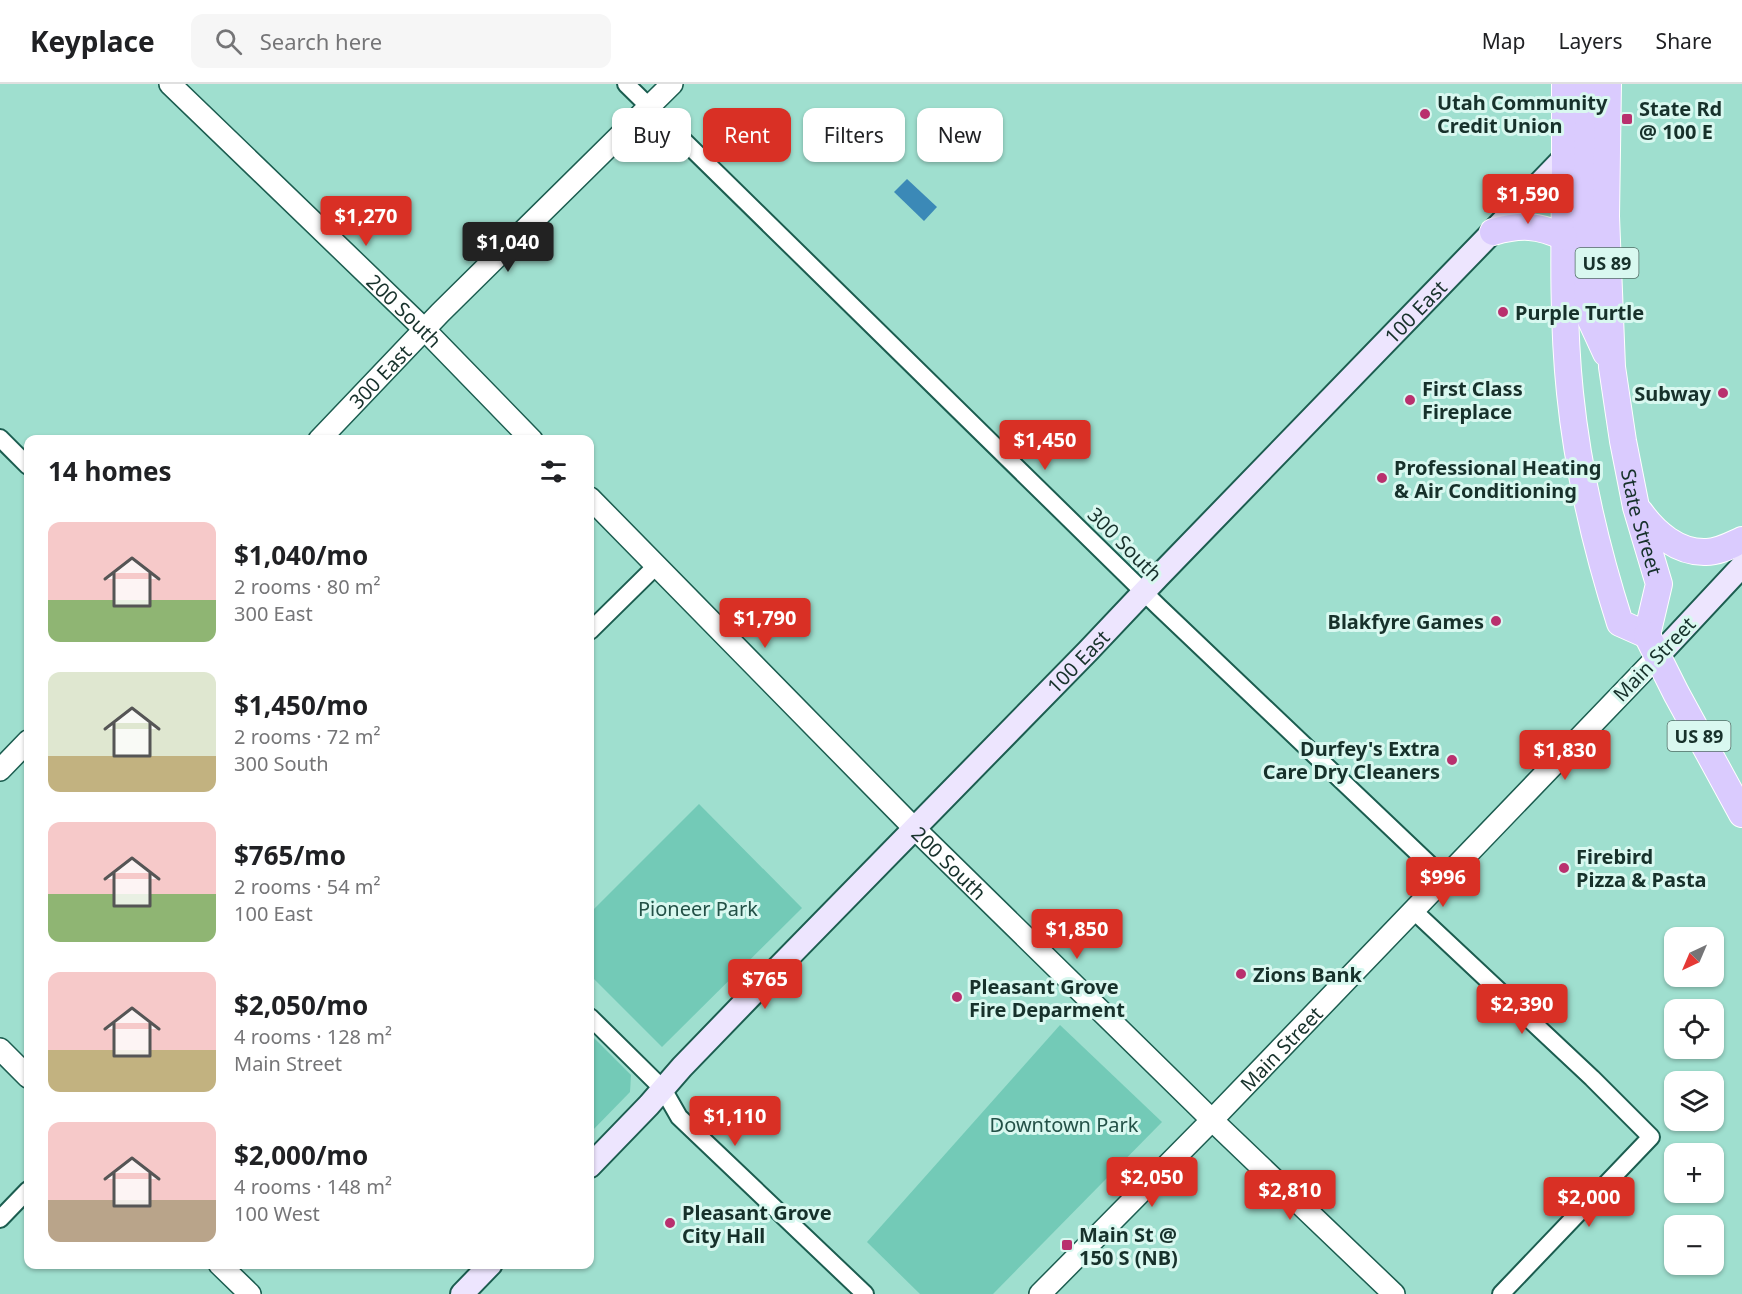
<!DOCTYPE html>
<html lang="en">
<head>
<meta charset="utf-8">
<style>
	:root { --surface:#fff; --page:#f6f6f6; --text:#202124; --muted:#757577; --line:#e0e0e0; --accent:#d93025 }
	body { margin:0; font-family:"Noto Sans",sans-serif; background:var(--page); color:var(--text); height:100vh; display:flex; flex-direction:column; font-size:22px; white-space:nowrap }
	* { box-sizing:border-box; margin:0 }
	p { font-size:20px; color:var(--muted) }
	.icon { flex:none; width:33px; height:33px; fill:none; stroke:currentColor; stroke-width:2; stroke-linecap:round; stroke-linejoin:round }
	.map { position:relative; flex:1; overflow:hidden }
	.details { position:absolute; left:24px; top:351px; width:570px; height:834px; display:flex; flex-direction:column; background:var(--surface); border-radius:12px; box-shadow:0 2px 4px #0004 }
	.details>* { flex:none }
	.hud { position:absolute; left:612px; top:24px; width:570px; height:54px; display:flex; gap:12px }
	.needle { width:39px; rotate:224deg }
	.controls { position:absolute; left:1664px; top:843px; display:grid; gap:12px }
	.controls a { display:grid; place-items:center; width:60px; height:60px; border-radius:12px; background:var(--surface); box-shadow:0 2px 4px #0004; font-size:30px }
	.price { position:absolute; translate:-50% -51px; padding:0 14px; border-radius:6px; background:var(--accent); color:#fff; font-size:20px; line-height:39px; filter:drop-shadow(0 2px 3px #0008) }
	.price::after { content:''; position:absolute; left:50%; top:36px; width:18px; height:14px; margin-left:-9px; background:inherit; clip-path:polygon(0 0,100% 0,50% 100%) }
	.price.on { background:#222; color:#fff }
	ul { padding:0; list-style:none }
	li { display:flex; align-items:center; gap:18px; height:150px; padding:0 24px }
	li span { display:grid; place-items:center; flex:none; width:168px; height:120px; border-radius:12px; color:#555 }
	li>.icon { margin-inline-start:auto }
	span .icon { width:72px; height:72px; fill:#fffc; stroke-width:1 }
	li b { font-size:26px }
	h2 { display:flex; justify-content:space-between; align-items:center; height:72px; padding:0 24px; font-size:26px }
	.chip { padding:0 21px; border-radius:12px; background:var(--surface); box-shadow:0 2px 4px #0004; font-size:21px; line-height:54px }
	.chip.on { background:var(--accent); color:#fff }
	header { display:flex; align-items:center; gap:36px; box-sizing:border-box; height:84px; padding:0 30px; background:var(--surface); border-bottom:2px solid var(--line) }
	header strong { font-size:28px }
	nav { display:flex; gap:33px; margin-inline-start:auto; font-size:21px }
	.search { width:420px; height:54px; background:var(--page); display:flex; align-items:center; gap:15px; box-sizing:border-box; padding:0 21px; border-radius:12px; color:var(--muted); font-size:22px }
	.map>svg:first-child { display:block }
	.green { fill:#73cab7 }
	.water { fill:#3b89b7 }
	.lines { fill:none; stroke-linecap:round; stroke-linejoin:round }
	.minor-casing { stroke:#1c5d50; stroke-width:20 }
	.tertiary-casing { stroke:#1c5d50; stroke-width:24 }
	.secondary-casing { stroke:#1c5d50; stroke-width:26 }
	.primary-casing { stroke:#fff; stroke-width:28 }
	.minor { stroke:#fff; stroke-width:16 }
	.tertiary { stroke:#fff; stroke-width:21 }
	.secondary { stroke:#ede5fe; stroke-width:22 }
	.primary { stroke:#dacbfe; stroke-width:26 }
	.poi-dot { fill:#b9306e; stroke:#d9f8f0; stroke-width:2 }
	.labels { text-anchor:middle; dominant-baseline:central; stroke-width:6; stroke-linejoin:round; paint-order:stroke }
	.shield { fill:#d9f8f0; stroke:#516d66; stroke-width:1.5 }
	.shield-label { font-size:18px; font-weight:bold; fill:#17312b }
	.poi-label { font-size:20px; font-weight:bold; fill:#17312b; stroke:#d9f8f0; text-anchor:start }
	.street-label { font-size:20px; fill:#17312b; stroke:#d9f8f0 }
	.park-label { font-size:20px; fill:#235147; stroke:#d9f8f0 }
</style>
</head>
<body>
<header>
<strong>Keyplace</strong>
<div class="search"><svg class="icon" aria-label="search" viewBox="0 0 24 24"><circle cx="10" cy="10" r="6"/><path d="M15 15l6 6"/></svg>Search here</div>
<nav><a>Map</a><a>Layers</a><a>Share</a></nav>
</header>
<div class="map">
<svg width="1742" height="1210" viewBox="0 0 1742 1210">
	<rect width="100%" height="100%" fill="#9fdfcf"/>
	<!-- green -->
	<g class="green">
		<polygon points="699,720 802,824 662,963 590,891 590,829"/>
		<polygon points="1060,941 1162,1038 993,1210 920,1210 867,1158"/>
		<polygon points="590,950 631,991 630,1008 590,1049"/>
	</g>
	<!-- water -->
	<polygon class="water" points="907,95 937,123 924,137 894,108"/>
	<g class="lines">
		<defs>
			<g id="minor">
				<polyline points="626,0 1159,523 1444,794"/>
				<polyline points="0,354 28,382"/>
				<polyline points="590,547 656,482"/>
				<polyline points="1414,827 1592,994 1651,1053 1501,1210"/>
				<polyline points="590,933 663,1005 679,1033 865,1210"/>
				<polyline points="0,1135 28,1106"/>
			</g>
			<g id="tertiary">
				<path id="s1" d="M170 0 424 245 532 356"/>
				<path id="s2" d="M319 356 440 229 672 0"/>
				<path id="s3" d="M590 414 914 744 1212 1036 1394 1210"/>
				<polyline points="0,686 28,657"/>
				<polyline points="0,965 28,993"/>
				<polyline points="219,1180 250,1210"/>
				<path id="s4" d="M1040 1210 1212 1036 1657 573"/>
			</g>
			<g id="secondary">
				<polyline points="1657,573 1742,482"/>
				<path id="s5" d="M590 1082 649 1021 682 983 771 891 1088 567 1158 493 1565 73"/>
				<polyline points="462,1210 491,1180"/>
			</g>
			<g id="primary">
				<path d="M1565 0C1565 35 1565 70 1565 105 1564 172 1563 241 1570 309 1578 388 1596 464 1620 539L1647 551"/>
				<polyline points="1589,0 1586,137 1588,230 1606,269"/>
				<path id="s6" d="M1608 0 1606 132 1612 283 1623 357 1636 423 1659 500 1647 551"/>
				<path d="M1493 148C1521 140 1538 141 1564 153"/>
				<path d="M1640 428C1655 449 1678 469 1706 468 1719 468 1731 461 1742 456"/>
				<polyline points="1647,551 1676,609 1742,730"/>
			</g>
		</defs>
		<!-- minor casing -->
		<use href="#minor" class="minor-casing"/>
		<!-- tertiary casing -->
		<use href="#tertiary" class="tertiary-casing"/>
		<!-- secondary casing -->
		<use href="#secondary" class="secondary-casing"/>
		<!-- primary casing -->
		<use href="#primary" class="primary-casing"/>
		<!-- minor -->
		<use href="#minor" class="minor"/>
		<!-- tertiary -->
		<use href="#tertiary" class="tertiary"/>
		<!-- secondary -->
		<use href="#secondary" class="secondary"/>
		<!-- primary -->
		<use href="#primary" class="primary"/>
	</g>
	<!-- markers -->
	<g class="poi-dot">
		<circle cx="1425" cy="30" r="6"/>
		<rect x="1621" y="29" width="12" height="12" rx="3"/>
		<circle cx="1503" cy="228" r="6"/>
		<circle cx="1723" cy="309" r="6"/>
		<circle cx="1410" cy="316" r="6"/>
		<circle cx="1382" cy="394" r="6"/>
		<circle cx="1496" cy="537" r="6"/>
		<circle cx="1452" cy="676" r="6"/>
		<circle cx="1564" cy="784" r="6"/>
		<circle cx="1241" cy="890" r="6"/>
		<circle cx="957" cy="913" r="6"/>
		<circle cx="670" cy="1139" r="6"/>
		<rect x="1061" y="1155" width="12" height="12" rx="3"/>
	</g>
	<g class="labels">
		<!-- shield labels -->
		<g class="shield">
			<rect x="1575.5" y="164" width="63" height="30" rx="4.5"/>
			<rect x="1667.5" y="637" width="63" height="30" rx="4.5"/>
		</g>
		<g class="shield-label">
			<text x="1607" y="179">US 89</text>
			<text x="1699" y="652">US 89</text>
		</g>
		<!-- poi labels -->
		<g class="poi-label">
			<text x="1437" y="18">Utah Community<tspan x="1437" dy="23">Credit Union</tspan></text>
			<text x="1639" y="24">State Rd<tspan x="1639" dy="23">@ 100 E</tspan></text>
			<text x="1515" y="228">Purple Turtle</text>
			<text x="1422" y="304">First Class<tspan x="1422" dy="23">Fireplace</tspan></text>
			<text x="1711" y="309" text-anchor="end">Subway</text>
			<text x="1394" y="383">Professional Heating<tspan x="1394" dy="23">&amp; Air Conditioning</tspan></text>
			<text x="1484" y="537" text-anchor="end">Blakfyre Games</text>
			<text x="1440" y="664" text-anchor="end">Durfey's Extra<tspan x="1440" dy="23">Care Dry Cleaners</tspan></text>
			<text x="1576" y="772">Firebird<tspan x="1576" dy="23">Pizza &amp; Pasta</tspan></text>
			<text x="1253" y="890">Zions Bank</text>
			<text x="969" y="902">Pleasant Grove<tspan x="969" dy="23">Fire Deparment</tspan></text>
			<text x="682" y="1128">Pleasant Grove<tspan x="682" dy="23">City Hall</tspan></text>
			<text x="1079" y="1150">Main St @<tspan x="1079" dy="23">150 S (NB)</tspan></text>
		</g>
		<!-- street labels -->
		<g class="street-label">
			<text stroke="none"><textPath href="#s1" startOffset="326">200 South</textPath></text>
			<text stroke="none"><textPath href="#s5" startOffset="1188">100 East</textPath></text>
			<text stroke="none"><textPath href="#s2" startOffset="88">300 East</textPath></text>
			<text stroke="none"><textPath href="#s6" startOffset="441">State Street</textPath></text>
			<text transform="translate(1125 460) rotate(45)">300 South</text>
			<text transform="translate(1654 575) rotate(-46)">Main Street</text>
			<text stroke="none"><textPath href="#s5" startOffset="702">100 East</textPath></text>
			<text stroke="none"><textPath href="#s3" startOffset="512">200 South</textPath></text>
			<text stroke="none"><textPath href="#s4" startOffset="344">Main Street</textPath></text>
		</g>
		<!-- park labels -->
		<g class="park-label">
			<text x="698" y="824">Pioneer Park</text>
			<text x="1064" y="1040">Downtown Park</text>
		</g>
	</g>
</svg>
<div class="controls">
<a><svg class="needle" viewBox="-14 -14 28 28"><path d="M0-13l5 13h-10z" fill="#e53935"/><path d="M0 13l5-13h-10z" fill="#757577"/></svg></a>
<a><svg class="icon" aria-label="locate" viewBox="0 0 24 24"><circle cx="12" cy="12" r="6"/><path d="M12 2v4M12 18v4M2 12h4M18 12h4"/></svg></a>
<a><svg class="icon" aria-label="layers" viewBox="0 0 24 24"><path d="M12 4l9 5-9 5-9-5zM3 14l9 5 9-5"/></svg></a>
<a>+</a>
<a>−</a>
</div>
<b class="price" style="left:1528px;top:141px">$1,590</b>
<b class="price" style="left:366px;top:163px">$1,270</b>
<b class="price on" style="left:508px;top:189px">$1,040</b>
<b class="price" style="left:1045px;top:387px">$1,450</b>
<b class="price" style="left:765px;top:565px">$1,790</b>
<b class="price" style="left:1565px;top:697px">$1,830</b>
<b class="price" style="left:1443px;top:824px">$996</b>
<b class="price" style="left:1077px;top:876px">$1,850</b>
<b class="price" style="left:765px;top:926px">$765</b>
<b class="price" style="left:1522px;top:951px">$2,390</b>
<b class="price" style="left:735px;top:1063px">$1,110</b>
<b class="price" style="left:1152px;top:1124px">$2,050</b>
<b class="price" style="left:1290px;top:1137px">$2,810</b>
<b class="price" style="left:1589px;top:1144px">$2,000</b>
<div class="hud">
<a class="chip">Buy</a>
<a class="chip on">Rent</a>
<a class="chip">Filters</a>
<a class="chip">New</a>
</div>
<section class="details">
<h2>14 homes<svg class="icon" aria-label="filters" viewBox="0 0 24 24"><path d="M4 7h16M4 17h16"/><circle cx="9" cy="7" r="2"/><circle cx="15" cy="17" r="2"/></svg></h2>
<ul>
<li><span style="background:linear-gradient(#f6c9c9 65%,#8fb573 0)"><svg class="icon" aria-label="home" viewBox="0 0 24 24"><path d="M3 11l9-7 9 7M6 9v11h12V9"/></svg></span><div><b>$1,040/mo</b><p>2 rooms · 80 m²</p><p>300 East</p></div></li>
<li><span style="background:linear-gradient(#dfe7d0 70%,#c2b280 0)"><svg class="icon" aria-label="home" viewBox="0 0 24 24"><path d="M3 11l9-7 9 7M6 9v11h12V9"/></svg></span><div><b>$1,450/mo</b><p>2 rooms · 72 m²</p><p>300 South</p></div></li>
<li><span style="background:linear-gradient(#f6c9c9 60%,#8fb573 0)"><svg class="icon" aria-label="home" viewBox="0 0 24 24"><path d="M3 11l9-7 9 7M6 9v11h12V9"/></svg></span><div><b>$765/mo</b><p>2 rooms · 54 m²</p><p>100 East</p></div></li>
<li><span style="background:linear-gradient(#f6c9c9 65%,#c2b280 0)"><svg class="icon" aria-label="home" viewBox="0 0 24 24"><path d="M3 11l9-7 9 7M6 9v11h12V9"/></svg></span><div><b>$2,050/mo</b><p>4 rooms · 128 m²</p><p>Main Street</p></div></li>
<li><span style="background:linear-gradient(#f6c9c9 65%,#b9a48a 0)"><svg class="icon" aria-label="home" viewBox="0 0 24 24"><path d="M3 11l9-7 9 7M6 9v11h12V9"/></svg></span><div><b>$2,000/mo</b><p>4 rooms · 148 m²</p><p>100 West</p></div></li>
</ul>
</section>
</div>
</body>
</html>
